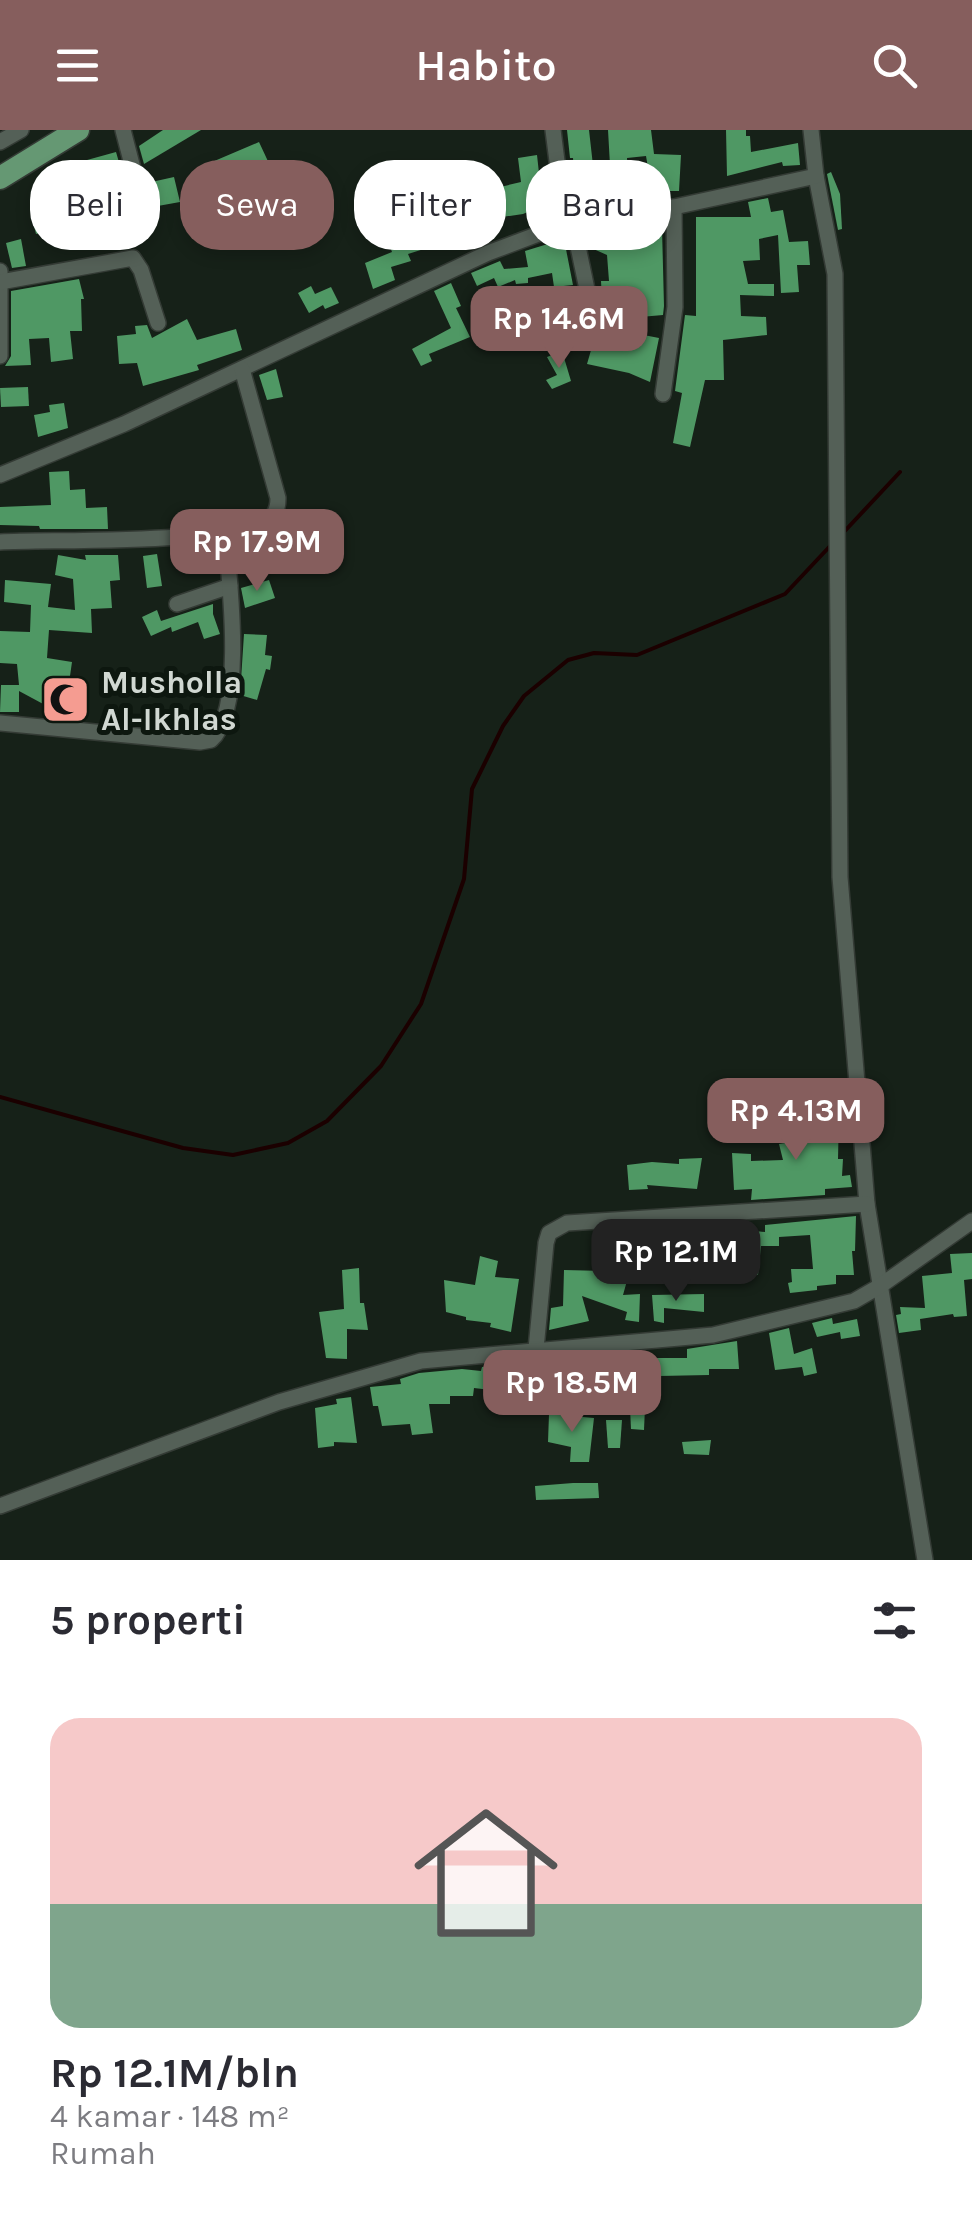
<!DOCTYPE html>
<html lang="id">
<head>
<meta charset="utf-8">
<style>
	:root { --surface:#fff; --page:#f2f2f3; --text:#2b2b33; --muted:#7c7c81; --line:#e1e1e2; --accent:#865e5d }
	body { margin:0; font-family:Karla,sans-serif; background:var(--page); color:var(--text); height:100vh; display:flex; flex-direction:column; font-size:38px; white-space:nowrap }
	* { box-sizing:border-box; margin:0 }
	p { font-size:32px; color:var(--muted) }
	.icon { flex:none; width:55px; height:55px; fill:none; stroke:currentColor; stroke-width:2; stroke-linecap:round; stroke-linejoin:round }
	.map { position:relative; height:1430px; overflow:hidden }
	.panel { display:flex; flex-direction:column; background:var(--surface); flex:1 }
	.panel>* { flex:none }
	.hud { position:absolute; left:30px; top:30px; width:912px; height:90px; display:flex; gap:20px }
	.price { position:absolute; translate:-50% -85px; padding:0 22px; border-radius:20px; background:var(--accent); color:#fff; font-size:32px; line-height:65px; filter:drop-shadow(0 2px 5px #0008) }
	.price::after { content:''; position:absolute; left:50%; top:60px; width:30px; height:22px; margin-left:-15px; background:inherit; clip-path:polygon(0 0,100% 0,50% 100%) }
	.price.selected { background:#222; color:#fff }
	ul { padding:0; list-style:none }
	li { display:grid; align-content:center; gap:20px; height:530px; padding:0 50px }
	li+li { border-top:2px solid var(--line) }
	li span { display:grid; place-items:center; height:310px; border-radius:30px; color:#555 }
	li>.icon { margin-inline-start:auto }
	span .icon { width:180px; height:180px; fill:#fffc; stroke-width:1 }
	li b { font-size:42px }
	h2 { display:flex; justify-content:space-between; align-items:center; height:120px; padding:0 50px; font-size:42px }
	.pill { padding:0 35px; border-radius:40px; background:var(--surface); box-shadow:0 5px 15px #0003; font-size:35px; line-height:90px }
	.pill.selected { background:var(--accent); color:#fff }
	header { display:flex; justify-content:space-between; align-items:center; height:130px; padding:0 50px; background:var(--accent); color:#fff; font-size:45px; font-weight:600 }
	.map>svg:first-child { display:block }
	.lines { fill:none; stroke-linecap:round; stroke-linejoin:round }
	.stream { stroke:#1b0000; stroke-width:4 }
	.building { fill:#4f9864 }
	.service-casing { stroke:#343b35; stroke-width:10 }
	.minor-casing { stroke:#343b35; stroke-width:18 }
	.primary-casing { stroke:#343b35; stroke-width:25 }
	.service { stroke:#546057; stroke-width:8 }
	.minor { stroke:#546057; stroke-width:15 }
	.primary { stroke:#659873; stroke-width:22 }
	.labels { text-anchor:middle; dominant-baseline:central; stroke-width:10; stroke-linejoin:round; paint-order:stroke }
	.poi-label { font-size:32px; font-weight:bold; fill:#d1d8d2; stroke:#0d170f; text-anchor:start }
</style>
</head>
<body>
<header><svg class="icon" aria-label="menu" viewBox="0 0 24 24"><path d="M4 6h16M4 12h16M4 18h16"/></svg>Habito<svg class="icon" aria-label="search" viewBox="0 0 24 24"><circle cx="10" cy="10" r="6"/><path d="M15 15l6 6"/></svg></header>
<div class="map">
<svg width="972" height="1430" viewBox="0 0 972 1430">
	<rect width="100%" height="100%" fill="#162118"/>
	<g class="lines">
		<!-- stream -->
		<g class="stream">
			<polyline points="842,404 900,342"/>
			<polyline points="0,967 183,1018 233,1025 288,1013 327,991 381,936 421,874 464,749 472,659 503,596 524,566 568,530 594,523 637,525 785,464 832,414"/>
		</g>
	</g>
	<!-- building -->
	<g class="building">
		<polygon points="163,0 201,0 144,34 139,16"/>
		<polygon points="567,0 589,0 597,71 576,72 573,28 570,28"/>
		<polygon points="608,0 651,0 654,24 681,25 679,61 652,61 646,26 627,28 629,69 612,70"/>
		<polygon points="726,0 746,0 746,6 750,6 751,22 798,13 800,35 783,36 782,32 727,46"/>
		<polygon points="259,12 273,42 278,40 283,55 259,65 245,40 221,52 212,32"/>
		<polygon points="116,22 123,46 92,65 127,57 138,61 147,53 174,47 180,72 130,81 132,90 99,99 102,111 68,119 61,98 36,104 31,84 54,78 52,73 71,68 61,51 88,34 87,30"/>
		<polygon points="537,25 540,52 548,51 552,77 545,79 544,75 523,84 502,87 496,58 521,52 518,28"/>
		<polygon points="831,42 840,64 842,99 838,100 827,44"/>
		<polygon points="768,68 771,82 783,80 789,112 808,111 810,135 797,135 799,162 781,163 778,105 759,109 760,130 743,131 748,154 774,154 774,166 740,165 741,186 766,187 767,205 723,210 724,250 705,250 690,317 673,313 682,263 675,261 685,185 696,186 696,87 751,87 748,72"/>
		<polygon points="396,91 402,106 421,100 427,118 408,124 411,131 391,137 395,150 373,159 365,133 392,122 382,95"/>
		<polygon points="640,94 640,98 662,98 664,176 663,185 629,188 628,170 602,171 601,151 609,151 607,125 589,117 586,102 595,101 604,105 604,99"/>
		<polygon points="21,109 26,136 12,138 6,113"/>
		<polygon points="564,109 573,155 554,157 552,143 528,148 528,153 516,154 515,150 498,157 494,148 477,156 471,143 500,131 504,139 528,137 525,121"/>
		<polygon points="79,149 84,169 81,169 82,201 70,201 73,229 51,232 49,208 29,209 31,235 5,236 11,226 11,161"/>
		<polygon points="451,153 461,176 456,178 470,207 429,224 432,231 421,236 412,219 451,198 434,161"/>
		<polygon points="311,156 315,164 331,157 339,173 325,179 323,175 309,183 298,163"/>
		<polygon points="187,189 197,210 236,199 242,220 197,235 199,240 143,256 137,233 119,234 117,206 136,204 135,196 147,195 152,208"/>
		<polygon points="598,196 659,208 650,252 629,243 587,234"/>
		<polygon points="562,221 571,251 552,259 546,250 557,245 547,227"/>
		<polygon points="276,239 283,267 267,270 259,245"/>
		<polygon points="28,257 29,276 1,277 0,258"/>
		<polygon points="64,273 68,298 38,307 34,285 50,282 49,275"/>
		<polygon points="69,341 70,360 85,359 86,378 107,377 108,399 40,399 39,396 0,395 0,377 51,375 49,342"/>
		<polygon points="304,398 308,417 271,423 239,433 238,416"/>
		<polygon points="157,424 162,456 147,458 143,426"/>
		<polygon points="58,425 86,430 85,425 118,425 120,450 110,451 112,478 91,479 92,503 49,500 47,528 72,532 68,560 54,558 45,575 19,561 19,582 0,582 1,555 19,555 17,534 0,533 0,501 30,502 31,475 4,472 5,450 51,454 48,477 75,480 73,449 55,445"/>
		<polygon points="269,450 275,468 245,478 241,458"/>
		<polygon points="213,474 213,484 220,504 204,509 198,492 172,502 171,497 151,506 142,487 157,480 161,491"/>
		<polygon points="244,504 267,505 265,525 272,526 270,540 266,539 257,570 240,565"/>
		<polygon points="839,984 838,1029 843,1029 842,1046 850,1045 852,1057 825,1059 825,1065 751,1070 752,1059 734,1060 732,1023 751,1024 751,1031 783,1030 779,1014 785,1013 788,988"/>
		<polygon points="702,1028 697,1059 647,1055 648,1059 629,1060 627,1035 652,1032 679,1034 679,1029"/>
		<polygon points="856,1086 855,1121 852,1121 854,1145 836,1145 836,1154 817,1156 817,1160 790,1163 788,1153 792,1152 791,1139 813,1139 810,1105 779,1107 779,1116 761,1116 758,1145 742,1143 742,1122 723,1124 721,1096 738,1095 738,1099 765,1102 765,1095"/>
		<polygon points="691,1096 690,1126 697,1128 689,1152 648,1141 630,1140 623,1165 640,1164 639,1192 625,1190 627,1182 582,1166 589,1191 549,1200 551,1178 563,1176 564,1140 605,1141 606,1114 630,1114 627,1100"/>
		<polygon points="972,1123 972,1149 964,1150 967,1186 954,1187 953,1184 920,1189 921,1200 899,1203 896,1185 901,1184 900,1177 925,1178 922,1146 952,1143 950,1124"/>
		<polygon points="480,1126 498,1131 495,1147 519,1149 511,1202 490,1197 491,1193 466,1190 466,1187 446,1182 444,1150 475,1155"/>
		<polygon points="359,1138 360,1173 364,1173 368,1200 347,1199 347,1229 326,1228 319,1182 344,1179 342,1140"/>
		<polygon points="704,1164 704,1182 664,1178 664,1193 654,1191 652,1165"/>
		<polygon points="832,1188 833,1194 857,1189 860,1206 841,1209 840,1202 817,1207 812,1193"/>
		<polygon points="789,1198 794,1224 812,1218 817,1243 804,1246 802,1237 775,1240 769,1203"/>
		<polygon points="737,1211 739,1239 709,1239 709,1245 659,1246 657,1228 687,1228 687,1219"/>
		<polygon points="632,1224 631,1232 638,1232 637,1252 629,1253 628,1262 624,1262 619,1225"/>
		<polygon points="578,1228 577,1260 530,1261 530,1233"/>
		<polygon points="500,1235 498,1249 516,1254 512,1278 496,1275 499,1261 474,1258 473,1266 450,1266 450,1274 429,1274 433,1303 412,1305 410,1294 382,1296 378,1276 373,1276 370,1257 401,1254 400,1249 419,1243 462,1239 481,1241 482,1237"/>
		<polygon points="351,1267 357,1313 334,1312 334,1316 318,1318 315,1278 337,1274 336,1269"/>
		<polygon points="645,1277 644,1300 631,1299 630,1278"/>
		<polygon points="549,1284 594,1288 589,1332 570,1332 571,1317 548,1312"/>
		<polygon points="606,1290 622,1290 620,1318 608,1318"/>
		<polygon points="711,1310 709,1325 684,1324 682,1312"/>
		<polygon points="573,1353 598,1353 599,1368 536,1370 535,1356"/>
	</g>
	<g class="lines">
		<defs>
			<polyline id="service" points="644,49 646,81"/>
			<g id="minor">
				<polyline points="123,0 136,50"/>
				<polyline points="553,0 565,94"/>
				<polyline points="0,12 21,0"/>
				<polyline points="816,46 835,144 840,747 867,1074 925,1430"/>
				<polyline points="573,93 588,164"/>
				<polyline points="0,141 0,226"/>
				<polyline points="0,152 133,128 141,140 158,193"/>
				<polyline points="663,264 675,177 674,77"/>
				<polyline points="0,345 124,294 488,123 565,94 674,77 816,46 811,0"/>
				<path d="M0 412C58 409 227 415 270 388 277 383 278 376 278 368L242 239"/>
				<polyline points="177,474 230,456"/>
				<path d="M0 593 200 612 211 610C246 579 229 446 225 401"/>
				<polyline points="536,1219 546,1113 549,1103 567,1093 867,1074"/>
				<polyline points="0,1376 279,1272 421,1231 713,1205 854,1171 880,1156 972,1091"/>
			</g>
			<polyline id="primary" points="0,48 78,0"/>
		</defs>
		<!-- service casing -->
		<use href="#service" class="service-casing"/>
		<!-- minor casing -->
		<use href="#minor" class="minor-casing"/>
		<!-- primary casing -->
		<use href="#primary" class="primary-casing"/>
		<!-- service -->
		<use href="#service" class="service"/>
		<!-- minor -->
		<use href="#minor" class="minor"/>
		<!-- primary -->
		<use href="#primary" class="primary"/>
	</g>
	<!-- icons -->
	<defs>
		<symbol id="mosque-square" viewBox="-11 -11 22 22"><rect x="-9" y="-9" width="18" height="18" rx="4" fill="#f59c91" stroke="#0d170f"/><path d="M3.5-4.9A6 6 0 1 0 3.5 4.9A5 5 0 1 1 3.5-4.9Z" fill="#111"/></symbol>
	</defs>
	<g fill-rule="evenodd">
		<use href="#mosque-square" x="38" y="542" width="55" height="55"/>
	</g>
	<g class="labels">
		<!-- poi labels -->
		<g class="poi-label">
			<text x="101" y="552">Musholla<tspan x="101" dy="37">Al-Ikhlas</tspan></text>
		</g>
	</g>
</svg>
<b class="price" style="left:559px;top:241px">Rp 14.6M</b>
<b class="price" style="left:257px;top:464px">Rp 17.9M</b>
<b class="price" style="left:796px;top:1033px">Rp 4.13M</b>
<b class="price selected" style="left:676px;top:1174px">Rp 12.1M</b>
<b class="price" style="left:572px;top:1305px">Rp 18.5M</b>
<div class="hud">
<a class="pill">Beli</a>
<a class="pill selected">Sewa</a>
<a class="pill">Filter</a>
<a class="pill">Baru</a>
</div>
</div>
<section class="panel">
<h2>5 properti<svg class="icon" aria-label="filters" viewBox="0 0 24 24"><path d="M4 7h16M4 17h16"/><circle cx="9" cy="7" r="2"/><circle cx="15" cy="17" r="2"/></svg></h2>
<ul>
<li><span style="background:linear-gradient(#f6c9c9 60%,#7fa58c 0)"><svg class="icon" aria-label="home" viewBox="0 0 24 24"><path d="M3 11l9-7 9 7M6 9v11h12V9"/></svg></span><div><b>Rp 12.1M/bln</b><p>4 kamar · 148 m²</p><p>Rumah</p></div></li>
</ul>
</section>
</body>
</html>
